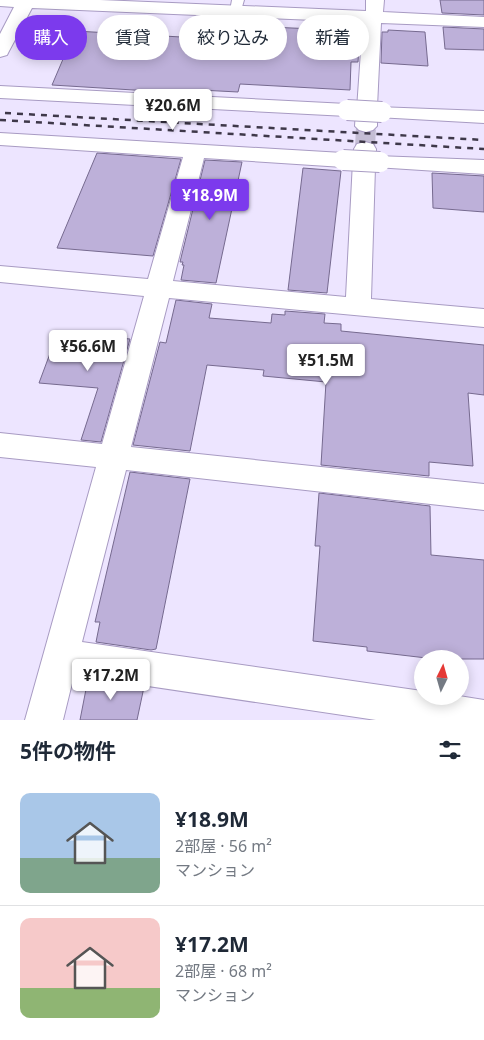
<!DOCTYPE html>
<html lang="ja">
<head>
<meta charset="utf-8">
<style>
	:root { --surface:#fff; --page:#f6f6f7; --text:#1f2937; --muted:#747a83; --line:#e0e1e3; --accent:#7c3aed }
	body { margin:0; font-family:"Noto Sans","Noto Sans JP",sans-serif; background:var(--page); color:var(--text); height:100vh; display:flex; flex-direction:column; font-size:19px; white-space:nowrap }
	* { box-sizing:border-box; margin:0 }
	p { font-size:16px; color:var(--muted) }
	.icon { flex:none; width:28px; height:28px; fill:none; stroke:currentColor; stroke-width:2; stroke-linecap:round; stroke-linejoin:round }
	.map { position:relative; height:720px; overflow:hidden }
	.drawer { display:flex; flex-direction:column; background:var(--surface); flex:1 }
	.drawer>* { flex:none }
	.top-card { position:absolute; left:15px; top:15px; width:455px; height:45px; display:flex; gap:10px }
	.needle { width:32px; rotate:5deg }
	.tools { position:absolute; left:414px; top:650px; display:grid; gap:10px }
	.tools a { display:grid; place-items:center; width:55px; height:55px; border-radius:50%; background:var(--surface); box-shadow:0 2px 12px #0003; font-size:25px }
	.price { position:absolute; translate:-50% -42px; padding:0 11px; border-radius:5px; background:#fff; color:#222; font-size:16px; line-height:32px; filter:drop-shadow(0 1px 2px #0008) }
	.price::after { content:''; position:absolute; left:50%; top:30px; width:15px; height:11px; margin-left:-8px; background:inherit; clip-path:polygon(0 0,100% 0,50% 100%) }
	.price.active { background:var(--accent); color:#fff }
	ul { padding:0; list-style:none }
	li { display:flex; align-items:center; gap:15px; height:125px; padding:0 20px }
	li+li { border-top:1px solid var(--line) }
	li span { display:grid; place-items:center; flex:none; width:140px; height:100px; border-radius:10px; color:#555 }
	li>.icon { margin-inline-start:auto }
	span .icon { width:60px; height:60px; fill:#fffc; stroke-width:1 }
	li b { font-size:21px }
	h2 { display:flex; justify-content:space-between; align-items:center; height:60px; padding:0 20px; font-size:21px }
	.pill { padding:0 18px; border-radius:22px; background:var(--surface); box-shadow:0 2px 12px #0003; font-size:18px; line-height:45px }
	.pill.active { background:var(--accent); color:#fff }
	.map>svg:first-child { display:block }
	.building { fill:#bdb0d9; stroke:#766a8f }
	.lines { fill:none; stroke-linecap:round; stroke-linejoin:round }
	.street-tunnel { stroke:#c4bdd4; stroke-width:20; stroke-dasharray:20 10; stroke-linecap:butt }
	.lane-casing { stroke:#a89bc3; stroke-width:2 }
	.street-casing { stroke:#a89bc3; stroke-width:2 }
	.lane { fill:#fff; fill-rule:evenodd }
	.street { fill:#fff; fill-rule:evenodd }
	.rail { stroke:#3e3849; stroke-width:2.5; stroke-dasharray:6 6; stroke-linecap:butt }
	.street-bridge-casing { stroke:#a89bc3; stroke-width:22; stroke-linecap:butt }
	.street-bridge { stroke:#fff; stroke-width:20 }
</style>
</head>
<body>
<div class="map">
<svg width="484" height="720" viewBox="0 0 484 720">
	<rect width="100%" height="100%" fill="#ede5ff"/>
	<!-- building -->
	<g class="building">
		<polygon points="440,0 484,0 484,15 442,13"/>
		<polygon points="211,18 247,19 246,26 360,31 358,62 351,62 350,90 240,84 238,92 200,90 199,94 52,85 75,31 199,38 204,19"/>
		<polygon points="443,27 484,29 484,50 445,49"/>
		<polygon points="388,30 425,32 428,66 381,63 382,32 388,32"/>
		<polygon points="97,153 181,159 153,256 57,248"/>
		<polygon points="205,160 242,162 216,283 181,280 184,265 182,265 183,262 180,262"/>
		<polygon points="303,168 341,171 327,293 288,290"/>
		<polygon points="432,173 484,176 484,212 433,208"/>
		<polygon points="176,300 212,304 209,318 271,323 272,314 285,315 285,311 325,314 324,323 341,324 341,331 484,345 484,395 468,393 473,466 429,462 429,476 321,465 326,382 263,376 264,370 207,365 190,451 133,445 160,342 166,343"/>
		<polygon points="58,332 130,339 101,442 81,440 98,388 39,383"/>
		<polygon points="130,472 190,479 156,649 151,650 96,642 100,622 95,622"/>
		<polygon points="319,493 430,506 431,555 484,560 484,659 435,659 367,651 367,647 313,641 320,546 315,546"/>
		<polygon points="88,679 144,687 137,720 80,720"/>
	</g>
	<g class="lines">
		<!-- street-tunnel -->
		<polyline class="street-tunnel" points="365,149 366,126"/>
		<defs>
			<polygon id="lane" points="232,0 244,0 240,14 232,14 230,11"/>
			<g id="street">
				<polygon points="0,0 100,0 366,11 366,0 384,0 383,12 484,17 484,27 381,23 377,107 484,111 484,123 377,117 377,126 373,130 366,132 359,130 355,126 356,111 347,116 0,98 0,86 347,104 354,106 357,109 363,22 32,8 9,51 7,55 0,57 0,34 14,7 0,6"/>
				<path d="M0 133 343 153 351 155 354 159V149L357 144 365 142 373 144 376 149V156L484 160V174L375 167 371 299 484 309V327L169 298 131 447 484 484V510L126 470 82 642 422 691V696H459L484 700V720H376L74 675 63 720H25L96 467 0 457V433L102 444 144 296 0 282V266L148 279 183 157 0 145ZM204 158 343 167 351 165 353 161 346 297 173 281Z"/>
			</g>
		</defs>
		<!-- lane casing -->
		<use href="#lane" class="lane-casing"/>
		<!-- street casing -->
		<use href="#street" class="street-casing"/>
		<!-- lane -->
		<use href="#lane" class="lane"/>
		<!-- street -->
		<use href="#street" class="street"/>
		<!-- rail -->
		<g class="rail">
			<polyline points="5,113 484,140"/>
			<polyline points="0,120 484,149"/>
		</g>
		<defs>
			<g id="street-bridge">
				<polyline points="347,110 382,112"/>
				<polyline points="343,160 380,162"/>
			</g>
		</defs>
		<!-- street-bridge casing -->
		<use href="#street-bridge" class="street-bridge-casing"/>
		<!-- street-bridge -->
		<use href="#street-bridge" class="street-bridge"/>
	</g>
</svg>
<div class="tools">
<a><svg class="needle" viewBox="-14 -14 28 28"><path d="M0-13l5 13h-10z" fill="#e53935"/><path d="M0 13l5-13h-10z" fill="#747a83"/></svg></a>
</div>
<b class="price" style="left:173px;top:131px">¥20.6M</b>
<b class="price active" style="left:210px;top:221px">¥18.9M</b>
<b class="price" style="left:88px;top:372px">¥56.6M</b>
<b class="price" style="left:326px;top:386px">¥51.5M</b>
<b class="price" style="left:111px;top:701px">¥17.2M</b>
<div class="top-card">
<a class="pill active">購入</a>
<a class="pill">賃貸</a>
<a class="pill">絞り込み</a>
<a class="pill">新着</a>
</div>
</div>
<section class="drawer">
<h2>5件の物件<svg class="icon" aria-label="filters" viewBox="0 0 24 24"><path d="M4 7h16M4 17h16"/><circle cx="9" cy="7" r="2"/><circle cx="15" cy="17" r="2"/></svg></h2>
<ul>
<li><span style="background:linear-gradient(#a9c7e8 65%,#7fa58c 0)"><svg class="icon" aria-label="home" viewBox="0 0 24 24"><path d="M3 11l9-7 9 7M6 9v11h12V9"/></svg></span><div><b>¥18.9M</b><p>2部屋 · 56 m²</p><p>マンション</p></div></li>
<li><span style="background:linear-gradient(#f6c9c9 70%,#8fb573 0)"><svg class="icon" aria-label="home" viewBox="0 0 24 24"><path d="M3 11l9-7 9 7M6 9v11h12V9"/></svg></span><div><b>¥17.2M</b><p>2部屋 · 68 m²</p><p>マンション</p></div></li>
</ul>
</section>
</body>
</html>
